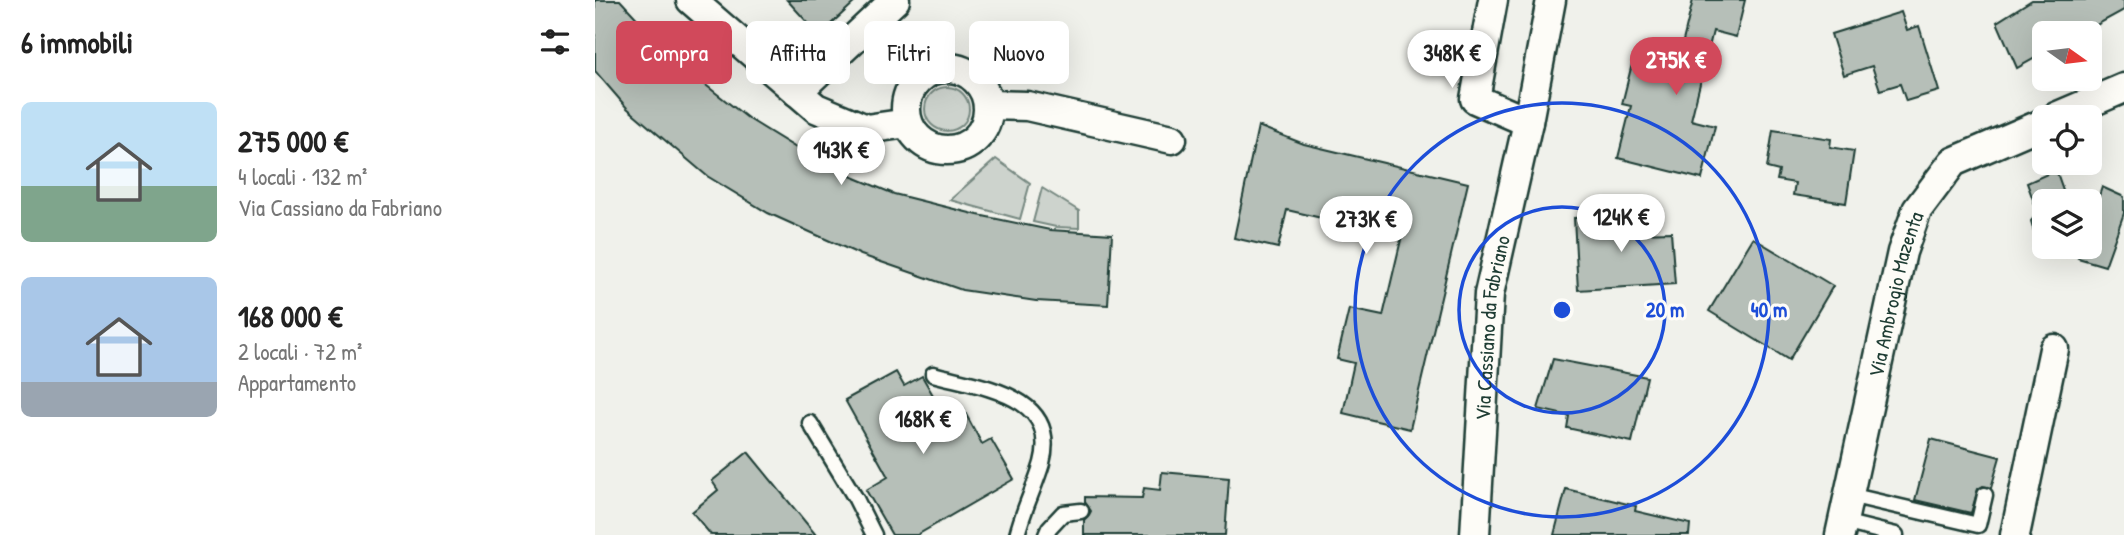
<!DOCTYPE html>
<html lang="it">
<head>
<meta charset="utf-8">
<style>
	:root { --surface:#fff; --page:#f6f6f6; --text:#222; --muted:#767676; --accent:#d1495b }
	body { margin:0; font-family:"Patrick Hand",sans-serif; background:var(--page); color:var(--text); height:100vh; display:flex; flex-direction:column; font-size:26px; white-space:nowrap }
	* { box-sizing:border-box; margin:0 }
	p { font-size:23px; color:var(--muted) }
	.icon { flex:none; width:38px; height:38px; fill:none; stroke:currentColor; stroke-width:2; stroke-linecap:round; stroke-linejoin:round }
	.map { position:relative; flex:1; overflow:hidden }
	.sheet { display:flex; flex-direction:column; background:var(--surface); width:595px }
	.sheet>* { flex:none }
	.guide { position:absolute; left:21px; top:21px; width:665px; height:63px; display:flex; gap:14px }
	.needle { width:46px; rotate:104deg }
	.controls { position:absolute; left:1437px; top:21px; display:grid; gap:14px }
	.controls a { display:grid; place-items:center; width:70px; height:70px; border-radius:10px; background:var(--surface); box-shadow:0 7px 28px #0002; font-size:35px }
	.price { position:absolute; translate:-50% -60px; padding:0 16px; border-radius:24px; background:#fff; color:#222; font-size:23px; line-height:46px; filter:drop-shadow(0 2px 4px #0008) }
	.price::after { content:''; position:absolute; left:50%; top:42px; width:21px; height:16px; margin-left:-10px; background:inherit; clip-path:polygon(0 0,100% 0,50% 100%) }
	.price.selected { background:var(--accent); color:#fff }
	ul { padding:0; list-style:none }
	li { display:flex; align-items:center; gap:21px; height:175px; padding:0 21px }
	li span { display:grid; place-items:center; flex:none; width:196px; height:140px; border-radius:10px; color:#555 }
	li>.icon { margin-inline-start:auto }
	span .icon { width:84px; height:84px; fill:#fffc; stroke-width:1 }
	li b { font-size:30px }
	h2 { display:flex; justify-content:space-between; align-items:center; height:84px; padding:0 21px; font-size:30px }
	.chip { padding:0 24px; border-radius:10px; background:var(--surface); box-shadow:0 7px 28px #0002; font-size:24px; line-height:63px }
	.chip.selected { background:var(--accent); color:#fff }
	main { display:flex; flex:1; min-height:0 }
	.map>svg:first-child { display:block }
	.green { fill:#cdd3cd; stroke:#768880; stroke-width:2 }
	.building { fill:#b6bfb8; stroke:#1f3d34; stroke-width:2 }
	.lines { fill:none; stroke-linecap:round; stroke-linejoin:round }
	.lane-casing { stroke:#1f3d34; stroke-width:19 }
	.street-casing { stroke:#1f3d34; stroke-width:33 }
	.lane { stroke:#fdfcf7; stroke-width:14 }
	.street { stroke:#fdfcf7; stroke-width:28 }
	.ring { fill:none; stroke:#1d4ed8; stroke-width:3.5 }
	.labels { text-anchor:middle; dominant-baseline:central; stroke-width:6; stroke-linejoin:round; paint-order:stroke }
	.street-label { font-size:21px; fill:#1f3d34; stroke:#fdfcf7 }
	.centre { fill:#1d4ed8; stroke:#fdfcf7; stroke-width:3.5 }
	.ring-label { font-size:21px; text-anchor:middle; font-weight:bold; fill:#1d4ed8; stroke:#fdfcf7; stroke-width:6; stroke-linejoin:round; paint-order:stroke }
</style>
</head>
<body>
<main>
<section class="sheet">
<h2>6 immobili<svg class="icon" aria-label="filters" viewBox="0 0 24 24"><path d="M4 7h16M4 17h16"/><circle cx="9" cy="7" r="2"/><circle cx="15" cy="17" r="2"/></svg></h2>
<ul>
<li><span style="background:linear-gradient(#bfe0f5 60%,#7fa58c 0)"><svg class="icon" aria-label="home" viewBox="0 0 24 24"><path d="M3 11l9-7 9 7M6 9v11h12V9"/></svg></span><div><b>275 000 €</b><p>4 locali · 132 m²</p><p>Via Cassiano da Fabriano</p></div></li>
<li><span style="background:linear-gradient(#a9c7e8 75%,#9aa5b1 0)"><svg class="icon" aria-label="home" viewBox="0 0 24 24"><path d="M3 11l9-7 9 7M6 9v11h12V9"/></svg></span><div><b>168 000 €</b><p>2 locali · 72 m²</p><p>Appartamento</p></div></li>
</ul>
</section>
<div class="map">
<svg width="1529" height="535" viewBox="0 0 1529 535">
	<rect width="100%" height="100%" fill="#f0f1eb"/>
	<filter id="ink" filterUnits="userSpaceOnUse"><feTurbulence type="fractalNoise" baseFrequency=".0143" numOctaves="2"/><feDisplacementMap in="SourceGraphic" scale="14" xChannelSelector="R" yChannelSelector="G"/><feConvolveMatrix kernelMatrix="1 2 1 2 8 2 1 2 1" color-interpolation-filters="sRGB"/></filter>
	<g filter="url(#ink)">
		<!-- green -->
		<g class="green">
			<circle cx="352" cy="109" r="22"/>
			<polygon points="401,159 435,183 425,219 355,200"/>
			<polygon points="447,188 484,211 484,228 461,227 438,222"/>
		</g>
		<!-- building -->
		<g class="building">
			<polygon points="0,0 25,0 84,64 154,119 229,165 299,194 383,215 455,230 517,234 513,305 441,301 367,290 266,255 173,213 112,176 32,108 0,71"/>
			<polygon points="192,0 262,0 224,35"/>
			<polygon points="1098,0 1150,0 1141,37 1118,31 1096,120 1120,126 1107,179 1023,158 1036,106 1027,104 1038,60 1081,70"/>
			<polygon points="1437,0 1529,0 1529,10 1487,33 1449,33 1449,53 1422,68 1402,22"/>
			<polygon points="1306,12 1312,30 1324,26 1344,91 1311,101 1305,84 1285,90 1277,66 1249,75 1236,34"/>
			<polygon points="663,126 709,144 873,183 815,429 748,413 759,363 742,359 754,309 788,316 809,227 751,213 748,223 692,210 683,248 639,238"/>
			<polygon points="1178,130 1236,139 1235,147 1259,151 1251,203 1198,195 1200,183 1182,180 1184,171 1172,168"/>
			<polygon points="1461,170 1472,201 1449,201 1449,243 1443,245 1436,221 1443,213 1432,183"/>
			<polygon points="1507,187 1529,197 1529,213 1510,266 1483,258 1487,247 1494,247 1494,225"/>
			<polygon points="1042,214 1044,233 1076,232 1080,284 983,290 979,218"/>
			<polygon points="1158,238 1238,286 1194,360 1114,311"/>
			<polygon points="958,359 1052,377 1037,442 972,428 974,416 943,409"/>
			<polygon points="301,372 309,386 327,376 350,416 367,407 387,444 396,439 419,479 322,535 297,535 271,490 293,477 250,400"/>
			<polygon points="1336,439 1405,457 1396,488 1388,486 1383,489 1376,513 1320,500"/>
			<polygon points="153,452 221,535 116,535 97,512 123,490 117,481"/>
			<polygon points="567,472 634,478 630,535 489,535 489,520 494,515 496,511 490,502 490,497 547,498 549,488 565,490"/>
			<polygon points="971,489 1041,506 1040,511 1095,524 1094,535 959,535"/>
		</g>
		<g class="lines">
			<defs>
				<g id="lane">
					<path d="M338 374C385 387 465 394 447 463 440 487 428 510 422 535"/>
					<polyline points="215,423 261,499 279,535"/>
					<polyline points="1254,495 1383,525 1390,495"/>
					<polyline points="1248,522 1301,535"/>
					<polyline points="451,535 454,528 468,513 486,511"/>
				</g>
				<g id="street">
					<polyline points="96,0 221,108 271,129 313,123"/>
					<polyline points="898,0 880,99 933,122"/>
					<circle cx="352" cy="109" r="41"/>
					<polyline points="202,92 300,0"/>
					<polyline points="394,105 432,106 577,139"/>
					<polyline points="1461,117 1529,88"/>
					<path id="s1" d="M880 535 894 294 933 122 956 0"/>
					<path id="s2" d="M1245 535 1307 252 1322 210 1358 162 1449 123"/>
					<polyline points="1420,535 1459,349"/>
				</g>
			</defs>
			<!-- lane casing -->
			<use href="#lane" class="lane-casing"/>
			<!-- street casing -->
			<use href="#street" class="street-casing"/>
			<!-- lane -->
			<use href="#lane" class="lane"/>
			<!-- street -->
			<use href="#street" class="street"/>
		</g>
	</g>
	<!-- distance rings -->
	<g class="ring">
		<circle cx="967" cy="310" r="103"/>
		<circle cx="967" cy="310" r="207"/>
	</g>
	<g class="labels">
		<!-- street labels -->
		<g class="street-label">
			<text stroke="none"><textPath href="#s2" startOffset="247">Via Ambrogio Mazenta</textPath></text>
			<text stroke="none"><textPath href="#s1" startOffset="208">Via Cassiano da Fabriano</textPath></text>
		</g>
	</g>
	<circle cx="967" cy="310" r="10" class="centre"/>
	<g class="ring-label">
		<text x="1070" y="317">20 m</text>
		<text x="1174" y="317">40 m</text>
	</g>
</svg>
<div class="controls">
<a><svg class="needle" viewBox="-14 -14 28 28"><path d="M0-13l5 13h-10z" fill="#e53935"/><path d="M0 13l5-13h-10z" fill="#767676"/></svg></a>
<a><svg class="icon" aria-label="locate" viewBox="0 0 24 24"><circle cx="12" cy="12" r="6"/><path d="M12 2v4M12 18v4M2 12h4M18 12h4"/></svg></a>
<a><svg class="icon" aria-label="layers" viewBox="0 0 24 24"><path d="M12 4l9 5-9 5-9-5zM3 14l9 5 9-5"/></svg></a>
</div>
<b class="price" style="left:857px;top:90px">348K €</b>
<b class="price selected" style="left:1081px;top:97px">275K €</b>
<b class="price" style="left:246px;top:187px">143K €</b>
<b class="price" style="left:1026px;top:254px">124K €</b>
<b class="price" style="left:771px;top:256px">273K €</b>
<b class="price" style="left:328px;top:456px">168K €</b>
<div class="guide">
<a class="chip selected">Compra</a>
<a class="chip">Affitta</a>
<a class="chip">Filtri</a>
<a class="chip">Nuovo</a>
</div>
</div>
</main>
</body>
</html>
